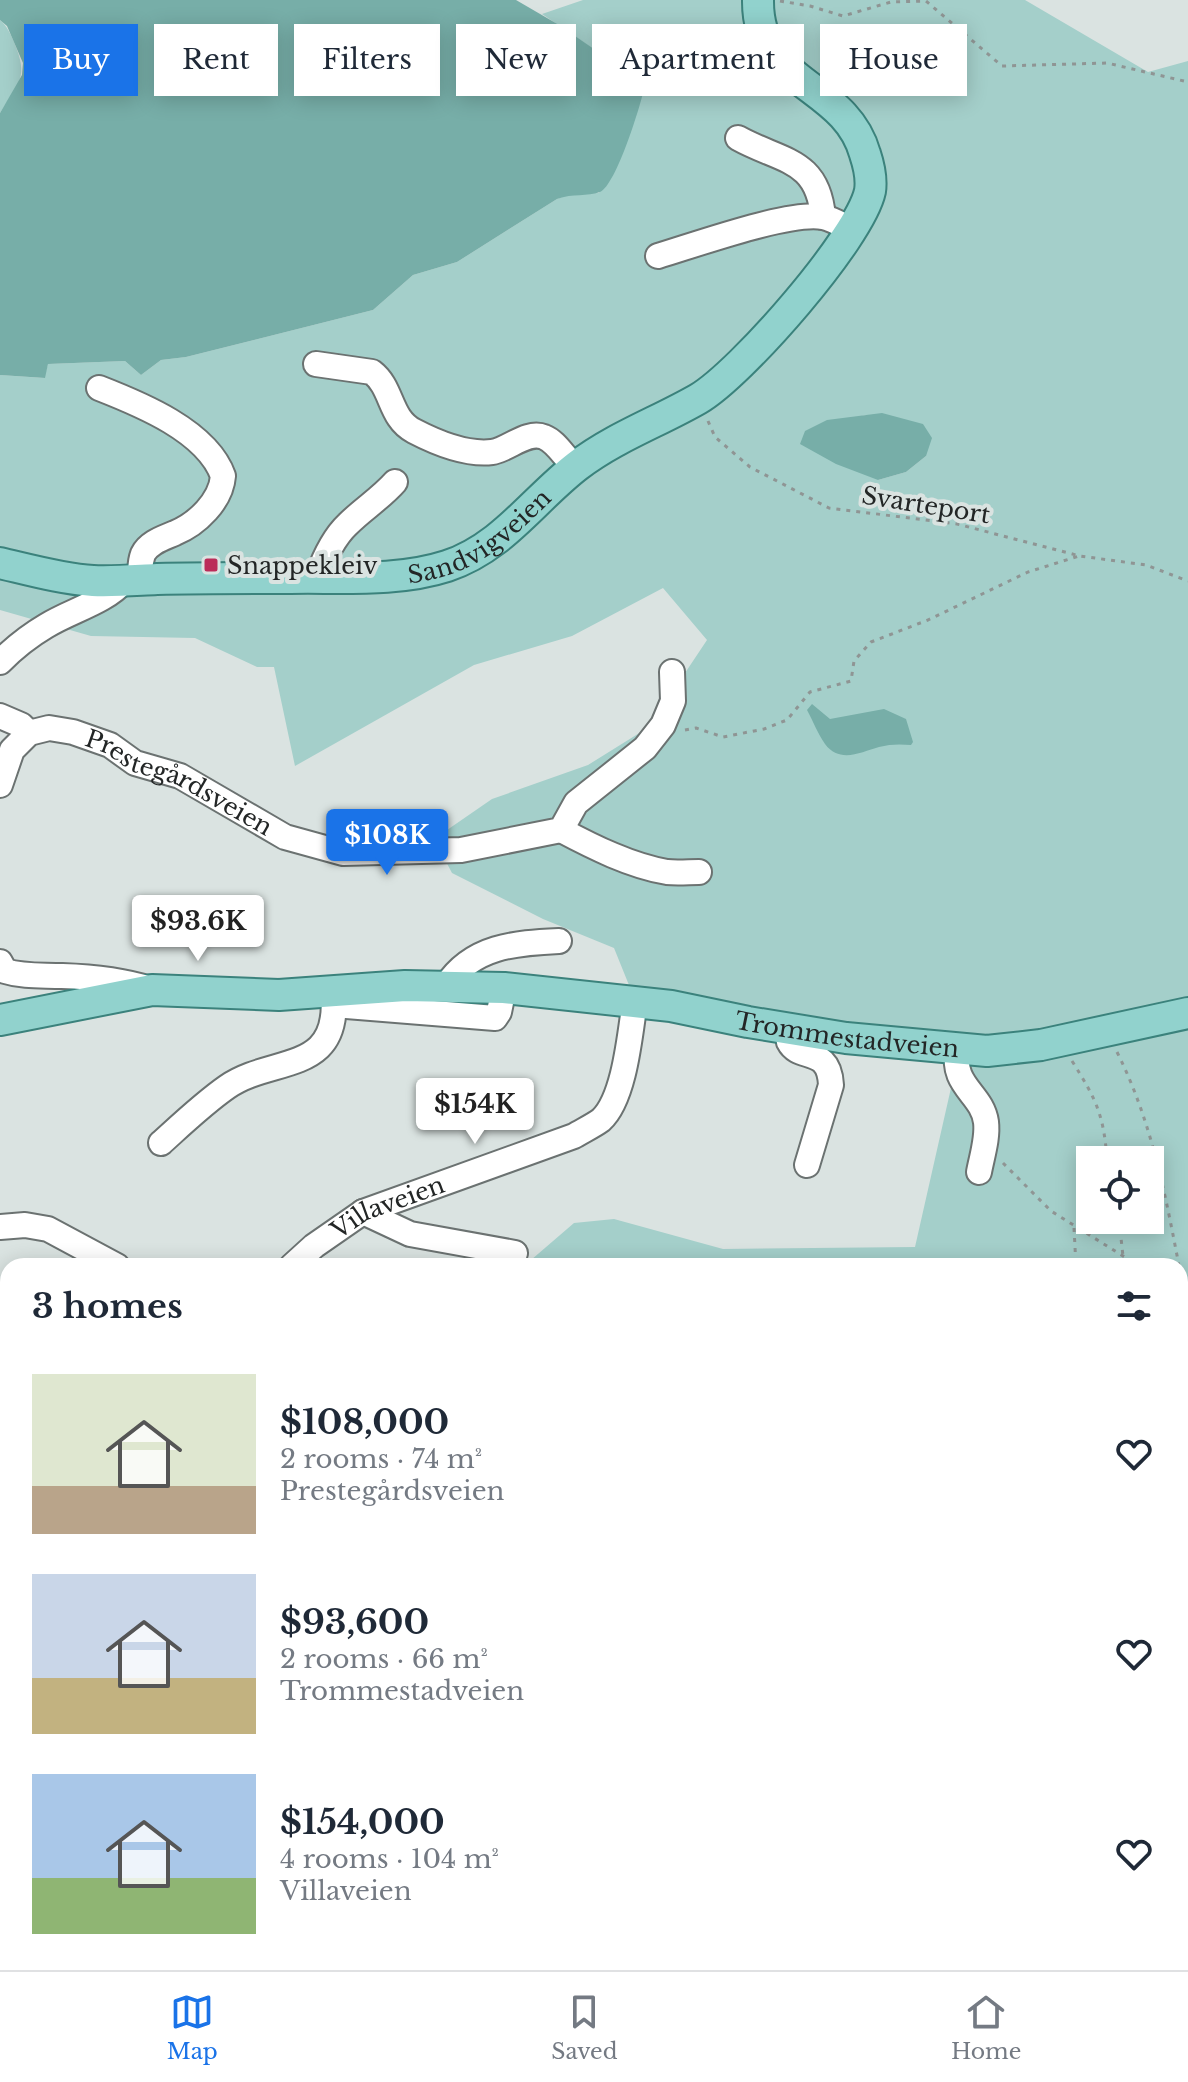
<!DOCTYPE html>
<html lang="en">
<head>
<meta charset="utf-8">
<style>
	:root { --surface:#fff; --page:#f2f2f3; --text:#1f2937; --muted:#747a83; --line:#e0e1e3; --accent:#1a73e8 }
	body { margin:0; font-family:"Libre Baskerville",serif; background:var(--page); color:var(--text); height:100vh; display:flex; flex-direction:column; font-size:30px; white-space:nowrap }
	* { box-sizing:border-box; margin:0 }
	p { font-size:26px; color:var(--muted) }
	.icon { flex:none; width:44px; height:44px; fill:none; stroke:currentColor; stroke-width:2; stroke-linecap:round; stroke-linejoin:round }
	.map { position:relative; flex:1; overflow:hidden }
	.details { position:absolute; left:0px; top:1258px; width:1188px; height:712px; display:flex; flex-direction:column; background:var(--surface); border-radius:24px 24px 0 0; box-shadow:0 4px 20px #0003 }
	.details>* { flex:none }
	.banner { position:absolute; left:24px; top:24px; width:1140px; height:72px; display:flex; gap:16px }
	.fabs { position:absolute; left:1076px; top:1146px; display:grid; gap:16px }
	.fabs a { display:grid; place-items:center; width:88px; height:88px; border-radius:0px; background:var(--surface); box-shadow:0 4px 20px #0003; font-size:40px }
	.price { position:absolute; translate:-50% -68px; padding:0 18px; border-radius:8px; background:#fff; color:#222; font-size:26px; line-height:52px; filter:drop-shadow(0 2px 4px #0008) }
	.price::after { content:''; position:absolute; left:50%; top:48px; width:24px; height:18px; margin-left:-12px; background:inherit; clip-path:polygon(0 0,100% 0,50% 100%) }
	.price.on { background:var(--accent); color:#fff }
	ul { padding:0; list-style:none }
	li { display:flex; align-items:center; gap:24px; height:200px; padding:0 32px }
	li span { display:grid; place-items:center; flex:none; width:224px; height:160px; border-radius:0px; color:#555 }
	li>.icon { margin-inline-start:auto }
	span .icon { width:96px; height:96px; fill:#fffc; stroke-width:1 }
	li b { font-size:34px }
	h2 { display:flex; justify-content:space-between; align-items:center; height:96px; padding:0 32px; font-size:34px }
	.tag { padding:0 28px; border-radius:0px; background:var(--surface); box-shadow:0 4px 20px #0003; font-size:28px; line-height:72px }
	.tag.on { background:var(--accent); color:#fff }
	.tabs { display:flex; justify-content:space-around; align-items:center; height:112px; border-top:2px solid var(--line); background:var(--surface); font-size:22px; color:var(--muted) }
	.tabs a { display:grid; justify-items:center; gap:4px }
	.tabs .on { color:var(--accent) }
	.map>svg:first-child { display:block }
	.green { fill:#a4cfca; fill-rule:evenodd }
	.water { fill:#77aea8 }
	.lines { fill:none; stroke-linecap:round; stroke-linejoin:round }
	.minor-casing { stroke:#6b7271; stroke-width:28 }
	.major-casing { stroke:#3b827c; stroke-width:34 }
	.path { stroke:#8f9594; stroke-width:3; stroke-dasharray:4 6; stroke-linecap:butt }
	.minor { stroke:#fff; stroke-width:24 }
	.major { stroke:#91d2cd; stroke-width:30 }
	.poi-dot { fill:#bb2c59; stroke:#dae3e1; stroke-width:3 }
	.labels { text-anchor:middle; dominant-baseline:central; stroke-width:8; stroke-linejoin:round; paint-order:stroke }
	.street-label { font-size:24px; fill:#232626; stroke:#dae3e1 }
	.poi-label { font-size:24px; fill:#232626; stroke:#dae3e1; text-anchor:start }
</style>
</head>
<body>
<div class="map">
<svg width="1188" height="1970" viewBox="0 0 1188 1970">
	<rect width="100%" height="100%" fill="#dae3e1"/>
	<!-- green -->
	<g class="green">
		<path d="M583 0H1025L1148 72 1188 61V1734L1180 1730V1266H524L574 1223 614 1219 723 1249 915 1247 958 1057 635 1000 614 948 543 919 452 873 434 839 492 799 588 765 649 727 707 640 663 588 572 636 474 665 295 766 274 667H257L195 638 91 636 0 610V375L44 378 48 364 125 361 141 375 161 360 186 357 373 310 413 275 457 262 557 199 570 194 599 193 645 84 542 14ZM866 415 926 456 906 472 878 480 858 417ZM1090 1160H1150V1220H1090Z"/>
		<path d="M0 20C7 26 10 33 14 42 29 78 19 82 0 113Z"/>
		<polygon points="502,1962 722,1962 710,1970 496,1970"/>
	</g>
	<!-- water -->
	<g class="water">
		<path d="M0 0H516L559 25 645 84C642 102 616 186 600 192 587 197 573 193 557 199L457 262 413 275 373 310 186 357 161 360 141 375 125 361 48 364 45 378 0 375V113L22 75 23 63 7 26 0 20Z"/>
		<polygon points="882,413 923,424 932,438 926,456 906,472 878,480 836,464 800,444 805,431 827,420"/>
		<path d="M812 704 830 719 884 709 906 719 913 742 911 745C900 744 890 744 879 747 861 752 840 764 825 744 818 734 813 721 807 710Z"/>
	</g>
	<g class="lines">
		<defs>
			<g id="minor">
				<path d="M738 138C781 162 818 158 823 217"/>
				<path d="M658 256C695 245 789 211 823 217 833 219 844 226 852 230"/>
				<path d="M316 364 372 372C393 388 389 418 414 431 437 443 466 455 492 452 508 450 527 430 544 437 557 442 565 459 576 467"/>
				<path d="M99 388C140 404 207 431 223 476 221 501 197 524 175 533 164 538 149 542 143 554 140 562 140 572 141 580"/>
				<path d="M317 578C324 558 333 538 348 524 363 509 381 498 395 482"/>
				<path d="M0 662C14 648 29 636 46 626 72 610 104 603 124 581"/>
				<polyline points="0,716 21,725 29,733"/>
				<path id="s1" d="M0 785 12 750 29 733 49 728 73 732 110 745 135 763 180 776 285 837 343 853 461 850 561 830 576 803 645 748 663 725 673 701 672 672"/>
				<path d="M561 830C593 847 631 866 667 872 677 873 689 872 699 872"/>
				<path d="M0 962 5 971C24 977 43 975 62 976 91 977 122 980 150 989"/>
				<path d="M446 986C472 946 515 943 559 941"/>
				<polyline points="334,1005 495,1018 499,1012 504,988"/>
				<path d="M787 1029C788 1034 788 1038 789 1042 799 1062 829 1045 831 1085L807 1165"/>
				<path d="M958 1049C950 1086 982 1093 986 1122 988 1138 982 1156 979 1172"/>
				<path d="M161 1143C182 1124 204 1103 227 1087 273 1055 342 1076 333 991"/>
				<polyline points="363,1212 410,1234 515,1253"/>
				<polyline points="0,1227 25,1225 48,1229 117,1266"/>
				<path id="s2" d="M292 1266 314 1246 363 1212 574 1136C582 1131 593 1126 601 1120 625 1098 630 1033 635 1001"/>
				<polyline points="0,1574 8,1570"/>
				<polyline points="0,1729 8,1728"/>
				<polyline points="1180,1847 1188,1850"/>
				<polyline points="412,1962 417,1970"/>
				<polyline points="0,1969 8,1962"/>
				<polyline points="876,1970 877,1962"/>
			</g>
			<g id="major">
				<path id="s3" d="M0 563C30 570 62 579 93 581 114 582 136 580 157 579 201 578 246 578 290 578 341 577 398 582 447 566 502 548 533 500 577 466 615 437 658 422 698 399 741 374 860 238 870 191 872 178 869 166 865 154 845 82 757 87 758 0"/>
				<path id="s4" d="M0 1020 152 990 279 995 405 986 504 988 671 1006 748 1022 846 1038 987 1051 1041 1045 1188 1013"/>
				<polyline points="0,1593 8,1615"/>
				<polyline points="269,1962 272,1970"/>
				<polyline points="68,1970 70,1962"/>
			</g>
		</defs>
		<!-- minor casing -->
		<use href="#minor" class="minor-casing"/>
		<!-- major casing -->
		<use href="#major" class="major-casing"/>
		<!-- path -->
		<g class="path">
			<polyline points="780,1 810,6 843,16 891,2 926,1 1002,66 1107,63 1188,82"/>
			<polyline points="708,421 715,437 750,467 829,508 957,524 1080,556 1146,565 1188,581"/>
			<polyline points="685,730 696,728 723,737 764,729 787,720 810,692 851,681 854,661 871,642 928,620 1028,572 1079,556"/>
			<path d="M1117 1052C1151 1120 1165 1192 1179 1266"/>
			<path d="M1072 1061C1096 1099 1104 1115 1107 1160"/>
			<polyline points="1003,1163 1051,1211 1139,1266"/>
			<polyline points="1119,1220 1123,1256"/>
			<polyline points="1074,1228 1076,1266"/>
			<polyline points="1180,1270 1184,1291"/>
			<polyline points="1180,1313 1188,1312"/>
			<polyline points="1180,1528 1188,1526"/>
			<polyline points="1180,1650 1188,1645"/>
			<polyline points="1180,1679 1188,1677"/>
		</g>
		<!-- minor -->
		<use href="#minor" class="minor"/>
		<!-- major -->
		<use href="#major" class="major"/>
	</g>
	<!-- markers -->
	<rect class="poi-dot" x="203" y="557" width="16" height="16" rx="4"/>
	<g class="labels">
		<!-- street labels -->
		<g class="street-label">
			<text transform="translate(926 505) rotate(9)">Svarteport</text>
			<text stroke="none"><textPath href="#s3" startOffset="492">Sandvigveien</textPath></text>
			<text stroke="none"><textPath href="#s1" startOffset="224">Prestegårdsveien</textPath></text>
			<text stroke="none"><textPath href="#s4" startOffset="854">Trommestadveien</textPath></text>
			<text stroke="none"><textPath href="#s2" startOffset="114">Villaveien</textPath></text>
		</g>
		<!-- poi labels -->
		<g class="poi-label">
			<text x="227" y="565">Snappekleiv</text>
		</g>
	</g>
</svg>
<div class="fabs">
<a><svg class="icon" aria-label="locate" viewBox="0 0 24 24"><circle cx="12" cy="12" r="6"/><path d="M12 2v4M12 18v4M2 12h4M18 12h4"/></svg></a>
</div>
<b class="price on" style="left:387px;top:877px">$108K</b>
<b class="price" style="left:198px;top:963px">$93.6K</b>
<b class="price" style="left:475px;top:1146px">$154K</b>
<div class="banner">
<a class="tag on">Buy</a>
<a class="tag">Rent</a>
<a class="tag">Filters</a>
<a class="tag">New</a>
<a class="tag">Apartment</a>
<a class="tag">House</a>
</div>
<section class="details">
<h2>3 homes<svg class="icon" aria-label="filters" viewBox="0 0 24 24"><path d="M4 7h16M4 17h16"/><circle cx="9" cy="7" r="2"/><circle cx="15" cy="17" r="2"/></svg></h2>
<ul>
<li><span style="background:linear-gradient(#dfe7d0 70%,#b9a48a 0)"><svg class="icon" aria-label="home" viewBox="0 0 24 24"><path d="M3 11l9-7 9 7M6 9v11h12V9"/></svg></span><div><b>$108,000</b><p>2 rooms · 74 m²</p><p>Prestegårdsveien</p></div><svg class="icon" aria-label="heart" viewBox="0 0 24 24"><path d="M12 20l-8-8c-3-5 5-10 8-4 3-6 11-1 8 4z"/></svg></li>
<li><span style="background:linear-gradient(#c9d6e8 65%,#c2b280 0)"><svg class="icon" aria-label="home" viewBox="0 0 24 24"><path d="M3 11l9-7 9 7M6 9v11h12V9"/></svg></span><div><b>$93,600</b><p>2 rooms · 66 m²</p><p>Trommestadveien</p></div><svg class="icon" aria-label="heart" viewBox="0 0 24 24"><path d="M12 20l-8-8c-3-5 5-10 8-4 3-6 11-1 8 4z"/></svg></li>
<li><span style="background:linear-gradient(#a9c7e8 65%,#8fb573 0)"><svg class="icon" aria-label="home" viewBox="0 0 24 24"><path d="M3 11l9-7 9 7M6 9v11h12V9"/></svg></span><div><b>$154,000</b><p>4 rooms · 104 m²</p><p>Villaveien</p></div><svg class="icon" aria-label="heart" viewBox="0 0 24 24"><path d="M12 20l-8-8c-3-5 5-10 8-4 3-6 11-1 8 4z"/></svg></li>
</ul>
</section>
</div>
<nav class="tabs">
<a class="on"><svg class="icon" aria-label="map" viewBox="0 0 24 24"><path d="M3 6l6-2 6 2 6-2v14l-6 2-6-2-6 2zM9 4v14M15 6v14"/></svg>Map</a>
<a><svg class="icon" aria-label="saved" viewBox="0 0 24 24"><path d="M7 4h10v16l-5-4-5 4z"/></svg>Saved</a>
<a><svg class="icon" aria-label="home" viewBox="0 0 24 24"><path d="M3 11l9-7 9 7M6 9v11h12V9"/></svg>Home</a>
</nav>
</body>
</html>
